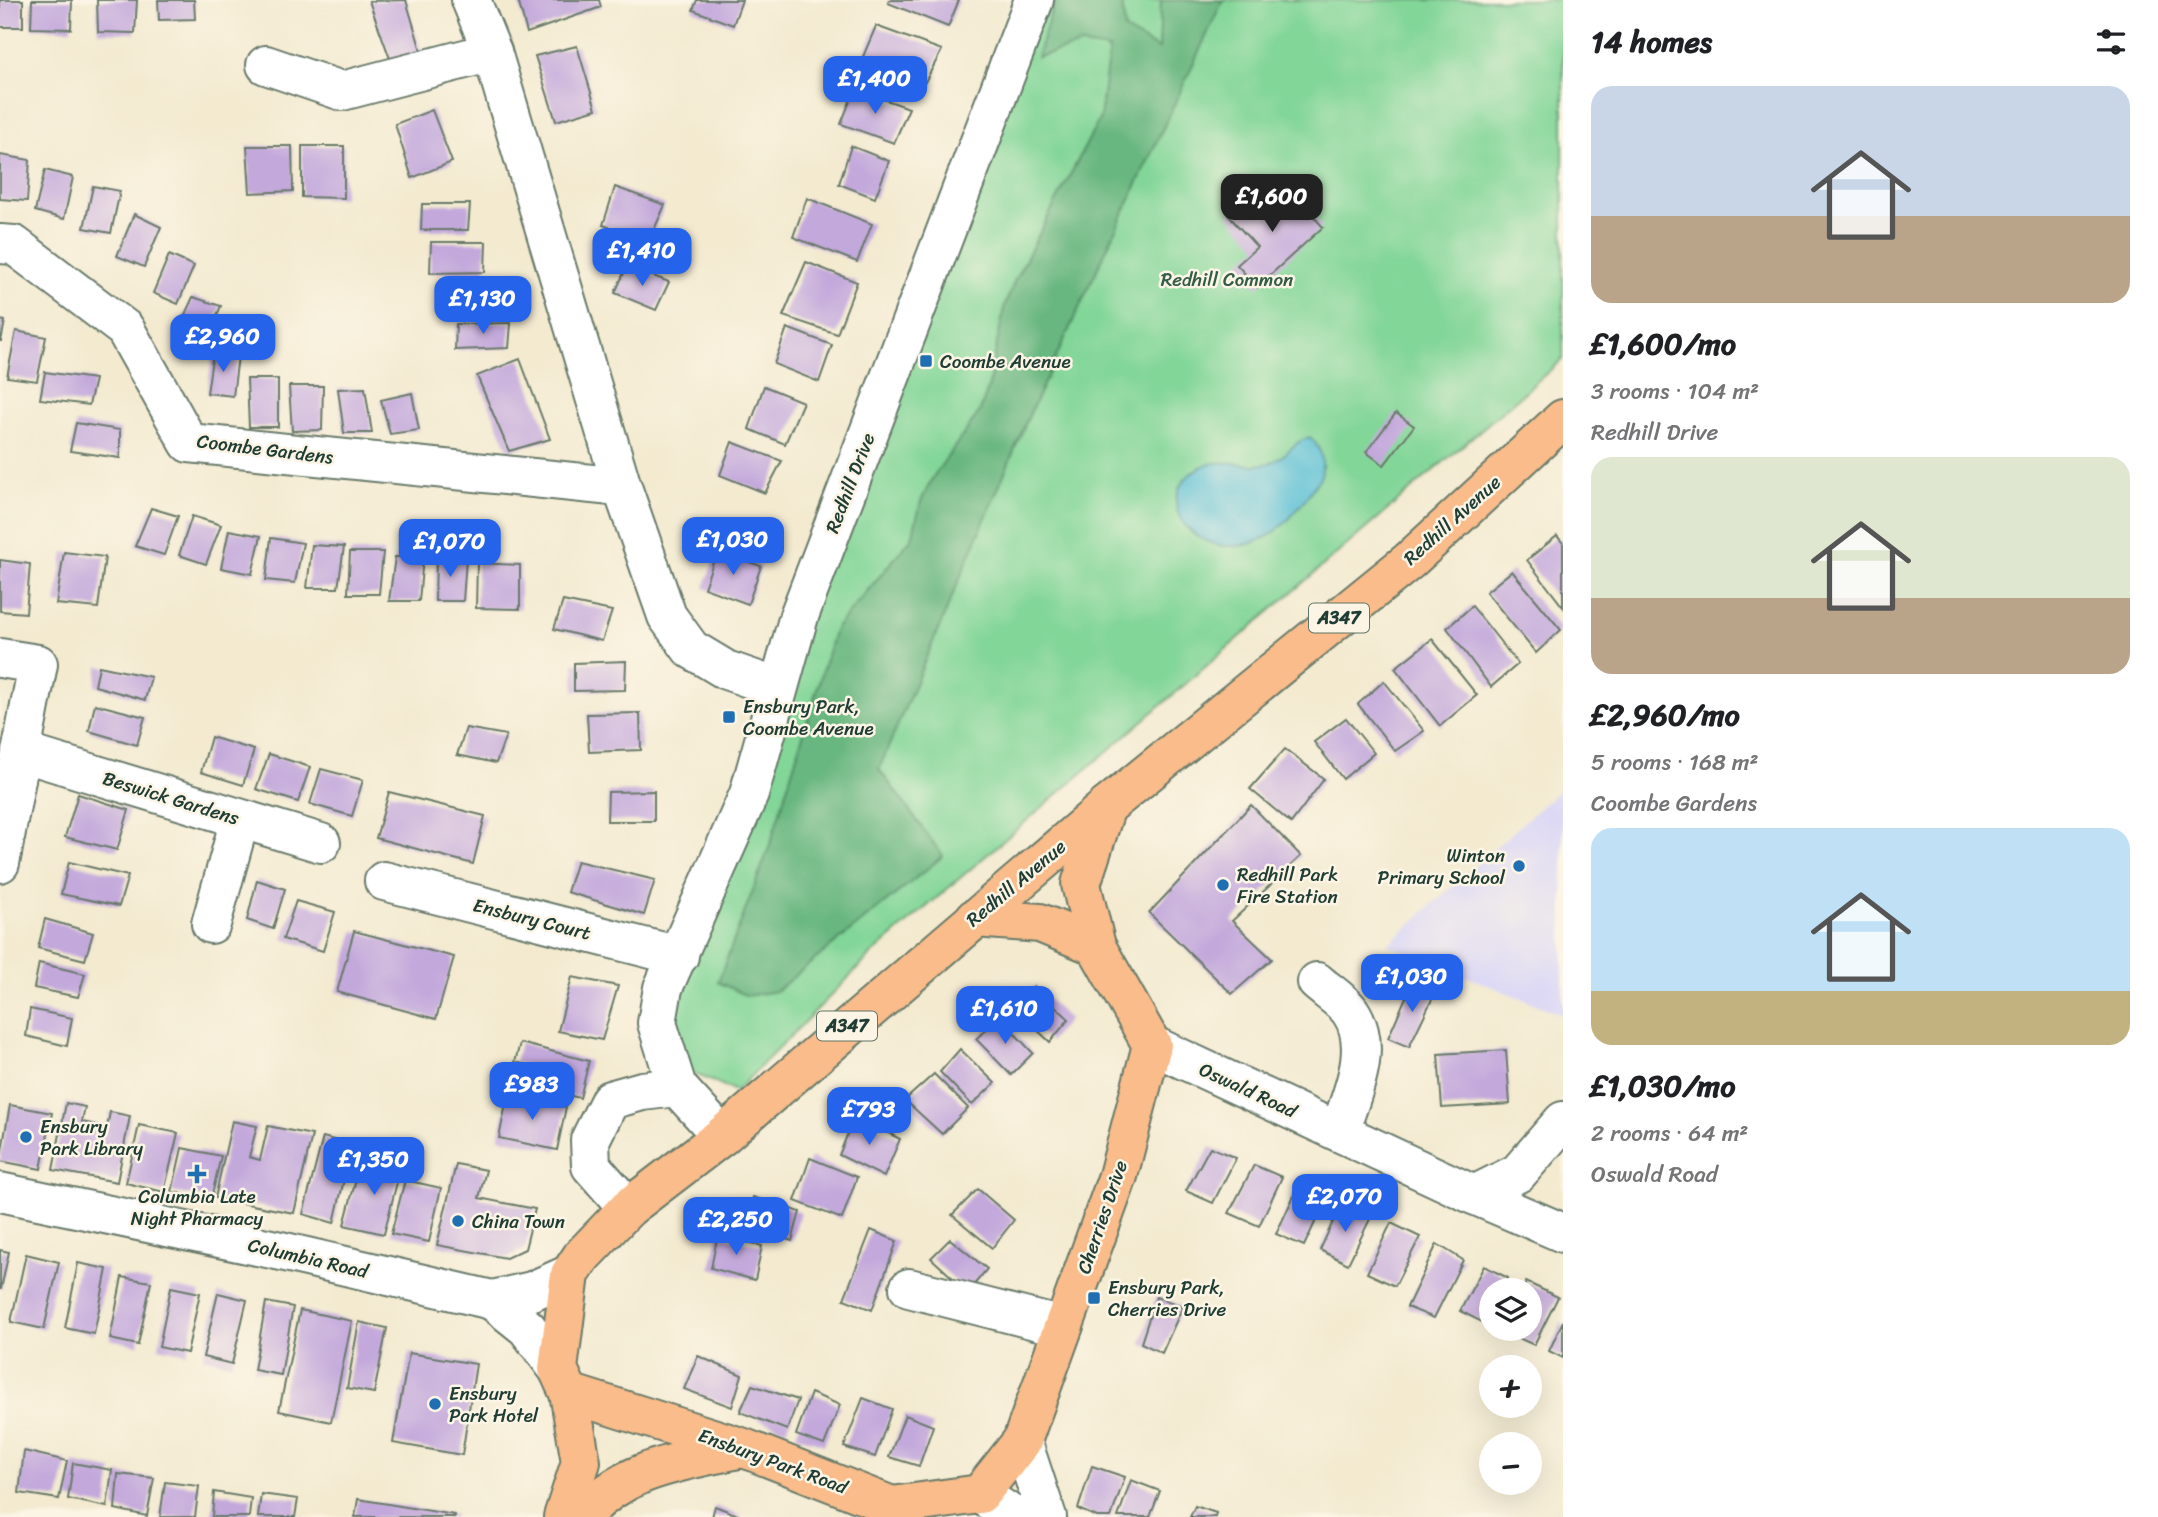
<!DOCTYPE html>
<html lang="en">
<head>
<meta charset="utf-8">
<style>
	:root { --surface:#fff; --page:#f6f6f6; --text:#202124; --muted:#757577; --accent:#2563eb }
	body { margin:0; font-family:Sriracha,sans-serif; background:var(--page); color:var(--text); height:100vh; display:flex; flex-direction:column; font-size:26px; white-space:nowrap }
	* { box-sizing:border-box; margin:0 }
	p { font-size:23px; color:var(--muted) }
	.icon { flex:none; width:38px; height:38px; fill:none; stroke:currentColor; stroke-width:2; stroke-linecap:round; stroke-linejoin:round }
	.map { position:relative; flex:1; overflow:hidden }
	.panel { display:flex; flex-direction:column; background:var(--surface); width:595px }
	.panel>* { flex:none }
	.controls { position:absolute; left:1479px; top:1278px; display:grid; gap:14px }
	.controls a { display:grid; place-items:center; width:63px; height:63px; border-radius:50%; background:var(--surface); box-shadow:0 7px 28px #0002; font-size:35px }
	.price { position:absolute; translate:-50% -60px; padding:0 16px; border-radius:14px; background:var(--accent); color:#fff; font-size:23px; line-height:46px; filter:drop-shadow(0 2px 4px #0008) }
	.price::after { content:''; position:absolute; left:50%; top:42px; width:21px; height:16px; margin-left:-10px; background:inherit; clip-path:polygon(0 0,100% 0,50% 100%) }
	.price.selected { background:#222; color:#fff }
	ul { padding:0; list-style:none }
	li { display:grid; align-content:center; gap:14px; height:371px; padding:0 28px }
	li span { display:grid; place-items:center; height:217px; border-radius:21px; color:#555 }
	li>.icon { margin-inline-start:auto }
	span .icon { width:126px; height:126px; fill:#fffc; stroke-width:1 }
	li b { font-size:30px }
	h2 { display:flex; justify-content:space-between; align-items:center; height:84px; padding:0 28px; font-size:30px }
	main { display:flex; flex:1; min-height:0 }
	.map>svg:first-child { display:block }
	.built { fill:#d9d6f7 }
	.green { fill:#82d698; stroke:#508a66; stroke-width:2 }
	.forest { fill:#69b780; stroke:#447a5a; stroke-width:2 }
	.water { fill:#58bfd5; stroke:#3c7e84; stroke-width:2 }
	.building { fill:#c3a8dc }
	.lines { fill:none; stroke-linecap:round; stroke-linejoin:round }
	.minor-casing { stroke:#697a6b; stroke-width:42 }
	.major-casing { stroke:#697a6b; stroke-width:42 }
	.minor { stroke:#fff; stroke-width:38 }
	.major { stroke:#f9bc8a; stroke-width:38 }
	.poi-dot { fill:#1f6fb2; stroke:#fcf5e5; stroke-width:2.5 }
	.labels { text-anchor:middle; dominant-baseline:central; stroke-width:5; stroke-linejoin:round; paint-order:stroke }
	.shield { fill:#fcf5e5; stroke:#617469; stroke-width:2 }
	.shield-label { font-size:18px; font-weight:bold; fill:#1f3d34 }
	.park-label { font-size:19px; fill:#335c48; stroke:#fcf5e5 }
	.poi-label { font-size:19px; fill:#1f3d34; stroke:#fcf5e5; text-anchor:start }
	.street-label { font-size:19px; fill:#1f3d34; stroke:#fcf5e5 }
</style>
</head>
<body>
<main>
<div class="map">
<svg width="1563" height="1517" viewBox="0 0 1563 1517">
	<rect width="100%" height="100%" fill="#fcf5e5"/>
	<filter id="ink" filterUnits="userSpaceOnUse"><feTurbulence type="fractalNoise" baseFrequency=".0143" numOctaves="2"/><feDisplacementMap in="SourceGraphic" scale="14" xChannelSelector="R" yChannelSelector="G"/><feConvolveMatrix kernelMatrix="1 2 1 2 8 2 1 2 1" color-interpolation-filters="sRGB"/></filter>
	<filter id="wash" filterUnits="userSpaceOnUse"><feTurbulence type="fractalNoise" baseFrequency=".00686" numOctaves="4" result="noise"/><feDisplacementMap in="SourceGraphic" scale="28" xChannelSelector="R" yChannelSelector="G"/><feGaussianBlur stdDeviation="1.57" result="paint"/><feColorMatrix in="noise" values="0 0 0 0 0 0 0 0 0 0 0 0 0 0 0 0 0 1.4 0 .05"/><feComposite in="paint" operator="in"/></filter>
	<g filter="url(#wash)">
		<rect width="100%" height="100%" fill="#f3ead0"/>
		<!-- built -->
		<polygon class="built" points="1563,787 1563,1015 1387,945"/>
		<!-- green -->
		<polygon class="green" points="1034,0 1563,0 1563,359 874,952 736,1091 690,1072 663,988"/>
		<!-- forest -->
		<polygon class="forest" points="1055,0 1122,0 1125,30 1159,49 1161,0 1223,0 1030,413 879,769 943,856 776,991 747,996 718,982 769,848 835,629 912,538 921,501 933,477 980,411 989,385 1004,308 1015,280 1100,118 1109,49 1081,45 1037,57"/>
		<!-- water -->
		<path class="water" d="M1310 437C1322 449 1324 460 1321 476 1306 499 1284 532 1258 541 1195 565 1144 498 1201 467 1222 456 1249 470 1270 463 1286 458 1293 441 1310 437Z"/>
		<g id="blocks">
			<!-- building -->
			<g class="building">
				<rect x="0" y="0" width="23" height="27"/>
				<polygon points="32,0 72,0 71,29 31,28"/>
				<polygon points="97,0 137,0 135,33 98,32"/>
				<polygon points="158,0 194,0 195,19 159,20"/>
				<polygon points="406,0 422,54 392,64 369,1"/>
				<polygon points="518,0 599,0 601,7 527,33"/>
				<polygon points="697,0 742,0 733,25 693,10"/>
				<polygon points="889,0 959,0 948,27 888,3"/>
				<polygon points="876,26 942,50 925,82 862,59"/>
				<polygon points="577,46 596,109 556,121 535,56"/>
				<polygon points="855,89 909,108 894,143 841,124"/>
				<polygon points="432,110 452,162 412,178 395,124"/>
				<polygon points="247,146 292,146 293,191 250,193"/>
				<polygon points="302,146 344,146 344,198 302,197"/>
				<polygon points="851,146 889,161 875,198 839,184"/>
				<polygon points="0,155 30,160 27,201 0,199"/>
				<polygon points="45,170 73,177 64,219 35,211"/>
				<polygon points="93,186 120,191 111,233 84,228"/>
				<polygon points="615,187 665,205 649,241 603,225"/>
				<polygon points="1253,192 1274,215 1295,196 1323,227 1257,287 1237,265 1257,247 1228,215"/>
				<polygon points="807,198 872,224 857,262 793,237"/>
				<polygon points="422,204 470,204 468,230 421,230"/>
				<polygon points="134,214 161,227 144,267 117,256"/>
				<polygon points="431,242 486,242 485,272 430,273"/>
				<polygon points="169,255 194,266 178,304 153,293"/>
				<polygon points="806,262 857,282 837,334 783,316"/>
				<polygon points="627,266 669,282 656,310 615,293"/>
				<polygon points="447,282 493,282 493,308 447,310"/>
				<polygon points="193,297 221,306 205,342 178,330"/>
				<polygon points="0,320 5,321 1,341 0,341"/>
				<polygon points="511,323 509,348 455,350 456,324"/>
				<polygon points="787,328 832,345 819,382 774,364"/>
				<polygon points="16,331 46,337 37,381 7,377"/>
				<polygon points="213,352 238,356 233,396 207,393"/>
				<polygon points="520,359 550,439 509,451 477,376"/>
				<polygon points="45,372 95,379 89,405 40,399"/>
				<polygon points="247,379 278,379 278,427 249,427"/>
				<polygon points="289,386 323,386 322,430 292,431"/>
				<polygon points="764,386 803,402 785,444 749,429"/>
				<polygon points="365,388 372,433 344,433 338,389"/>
				<polygon points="412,393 419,430 390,434 381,400"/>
				<polygon points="1396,413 1414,426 1384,465 1366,452"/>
				<polygon points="76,423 120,430 120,458 70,451"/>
				<polygon points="732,442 782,461 765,493 720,475"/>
				<polygon points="151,508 178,516 164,555 135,546"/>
				<polygon points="192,516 221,525 206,564 179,555"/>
				<polygon points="229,530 261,536 252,574 221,568"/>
				<polygon points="1557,536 1563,543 1563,607 1527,560"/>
				<polygon points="271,538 303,543 295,583 266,580"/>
				<polygon points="312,545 344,547 338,588 307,588"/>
				<polygon points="717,551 761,566 748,604 704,588"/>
				<polygon points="64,552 105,557 98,608 56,604"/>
				<polygon points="350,552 383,552 379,594 348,594"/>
				<polygon points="395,557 423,557 419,601 389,601"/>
				<polygon points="436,558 466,559 463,601 435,601"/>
				<polygon points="0,560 30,564 26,613 0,611"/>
				<polygon points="477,563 520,565 520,609 476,608"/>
				<polygon points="1512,571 1561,630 1536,653 1486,592"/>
				<polygon points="563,601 612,611 602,641 554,629"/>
				<polygon points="1472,606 1518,664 1491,687 1447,628"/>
				<polygon points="1432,639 1477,695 1440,726 1395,668"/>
				<polygon points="626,661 625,690 574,691 574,663"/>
				<polygon points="99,666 151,677 145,700 95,686"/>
				<polygon points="1384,681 1424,731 1395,751 1358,704"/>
				<polygon points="95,704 145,717 137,745 89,731"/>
				<polygon points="640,713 641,750 589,752 587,714"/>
				<polygon points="1346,718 1374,753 1343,779 1314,742"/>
				<polygon points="466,728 506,735 496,763 457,755"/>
				<polygon points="211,737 254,750 243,785 201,772"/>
				<polygon points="1285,749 1324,779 1291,823 1250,789"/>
				<polygon points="269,754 310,767 298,802 256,789"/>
				<polygon points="321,769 363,780 352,816 310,804"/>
				<polygon points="654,791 654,821 607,821 608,792"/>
				<polygon points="389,792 485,816 473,864 376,838"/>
				<polygon points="78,794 129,810 117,850 65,837"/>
				<polygon points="1251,805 1301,856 1232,921 1272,959 1232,994 1149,913"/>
				<polygon points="577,861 655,880 644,915 567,892"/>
				<polygon points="69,862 128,876 119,906 61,894"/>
				<polygon points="257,880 285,889 273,929 247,920"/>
				<polygon points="296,901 335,912 323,951 283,939"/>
				<polygon points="45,919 93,933 85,960 38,948"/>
				<polygon points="354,931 454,957 436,1019 337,992"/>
				<polygon points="39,963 85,974 78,997 34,988"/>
				<polygon points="572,977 618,986 602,1040 558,1031"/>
				<polygon points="1413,981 1436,991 1409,1047 1388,1038"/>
				<polygon points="1034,986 1069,1019 1050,1042 1014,1008"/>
				<polygon points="30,1009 72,1018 67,1046 26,1036"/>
				<polygon points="999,1017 1033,1053 1011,1075 976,1039"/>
				<polygon points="520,1043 589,1061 580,1098 530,1086 535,1067 515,1062"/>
				<polygon points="960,1049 995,1083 972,1105 940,1072"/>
				<polygon points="1506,1050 1510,1104 1442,1108 1438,1054"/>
				<polygon points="934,1074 968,1108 942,1134 905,1100"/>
				<polygon points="508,1094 566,1107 557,1150 499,1138"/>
				<polygon points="66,1103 85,1107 82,1122 107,1127 110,1112 130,1116 117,1182 53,1170"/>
				<polygon points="10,1105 52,1113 41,1169 0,1161"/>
				<polygon points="855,1116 900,1139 884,1177 839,1155"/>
				<polygon points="232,1121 257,1126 249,1157 260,1160 268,1126 312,1135 294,1213 215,1198"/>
				<polygon points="139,1125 178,1133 164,1192 126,1183"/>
				<polygon points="323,1137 352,1145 334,1223 303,1214"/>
				<polygon points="1210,1147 1236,1158 1213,1203 1186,1191"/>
				<polygon points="182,1148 221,1156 211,1199 172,1192"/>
				<polygon points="381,1157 402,1162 384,1234 344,1225 359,1168 378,1172"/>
				<polygon points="810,1158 857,1177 842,1219 795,1201"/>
				<polygon points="456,1164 486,1170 479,1198 535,1209 525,1249 506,1258 437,1245"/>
				<polygon points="1254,1165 1282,1177 1259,1226 1229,1213"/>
				<polygon points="405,1180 441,1188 429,1242 391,1234"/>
				<polygon points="1299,1185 1327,1197 1304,1246 1276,1234"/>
				<polygon points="978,1189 1014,1220 992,1248 952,1215"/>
				<polygon points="753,1197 800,1212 792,1241 745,1226"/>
				<polygon points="1341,1204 1370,1219 1348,1264 1320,1250"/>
				<polygon points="1391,1223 1420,1237 1395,1286 1367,1273"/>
				<polygon points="871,1230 897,1241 872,1310 844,1299"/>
				<polygon points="718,1234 762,1246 755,1280 711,1268"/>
				<polygon points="950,1239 987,1269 968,1292 931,1258"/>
				<polygon points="1437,1244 1463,1260 1434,1318 1407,1307"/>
				<polygon points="0,1250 9,1252 1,1289 0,1289"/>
				<polygon points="26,1254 59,1262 44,1329 11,1322"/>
				<polygon points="78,1263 107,1269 94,1334 65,1328"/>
				<polygon points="1484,1266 1508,1278 1502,1290 1491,1290 1491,1314 1486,1324 1460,1311"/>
				<polygon points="122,1277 151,1282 138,1345 110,1339"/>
				<polygon points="1526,1282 1558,1297 1534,1345 1503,1331 1530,1328 1530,1290 1523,1290"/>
				<polygon points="171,1287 200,1293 187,1353 159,1347"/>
				<polygon points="218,1293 247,1300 232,1364 203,1357"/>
				<polygon points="1156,1297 1183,1306 1162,1353 1141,1343"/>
				<polygon points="266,1302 293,1307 281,1375 254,1370"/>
				<polygon points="300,1310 352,1321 331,1422 279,1411"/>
				<polygon points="1563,1321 1563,1358 1549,1351"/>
				<polygon points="359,1322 387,1328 374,1393 347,1388"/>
				<polygon points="409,1353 476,1364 462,1455 393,1443"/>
				<polygon points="698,1356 742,1375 732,1407 684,1389"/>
				<polygon points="752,1385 798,1400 787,1430 740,1412"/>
				<polygon points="811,1393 840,1405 824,1445 796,1435"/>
				<polygon points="863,1398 892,1409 875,1457 844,1447"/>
				<polygon points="905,1415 933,1426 919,1466 889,1457"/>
				<polygon points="24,1451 67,1461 59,1499 19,1493"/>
				<polygon points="73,1463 112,1470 107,1507 68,1499"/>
				<polygon points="1092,1466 1125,1477 1111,1517 1097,1517 1078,1509"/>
				<polygon points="118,1474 154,1478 147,1516 115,1509"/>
				<polygon points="1131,1480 1160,1491 1150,1517 1118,1517"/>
				<polygon points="165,1482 199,1486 195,1517 160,1517"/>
				<polygon points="214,1492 251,1498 249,1517 212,1517"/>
				<polygon points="261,1494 298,1499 295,1517 258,1517"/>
				<polygon points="358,1499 455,1515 455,1517 355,1517"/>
				<polygon points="715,1506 743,1517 712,1517"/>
				<polygon points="1195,1506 1216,1513 1215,1517 1190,1517"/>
			</g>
		</g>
	</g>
	<g filter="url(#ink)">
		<use href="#blocks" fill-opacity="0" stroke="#697a6b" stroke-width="2"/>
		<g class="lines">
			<defs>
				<g id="minor">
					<polyline points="471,0 492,52 622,487 667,616 691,649 726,670 778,688"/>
					<polyline points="266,65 342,91 492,52"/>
					<polyline points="0,244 14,245 125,329 189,443 622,487"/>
					<polyline points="0,658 38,664 0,863"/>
					<polyline points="21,752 321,843"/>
					<polyline points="384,881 679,956"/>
					<polyline points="211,924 240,819"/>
					<path d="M1317 982C1327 991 1342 1000 1350 1011 1375 1047 1351 1096 1339 1132"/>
					<polyline points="1152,1045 1474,1195 1563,1233"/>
					<polyline points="722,1136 677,1087 657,1023 663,988 749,794 799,616 1034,0"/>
					<polyline points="0,1192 281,1251 492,1300 532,1291 570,1274"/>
					<polyline points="1474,1195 1518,1173 1563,1121"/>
					<polyline points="628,1208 591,1166 590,1140 610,1100 642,1091 677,1087"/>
					<polyline points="909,1288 1063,1327"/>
					<polyline points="492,1300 527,1328 558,1369"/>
					<polyline points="1022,1441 1047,1517"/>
					<polyline points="980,1494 1015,1517"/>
				</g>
				<g id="major">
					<polyline points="1096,946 1081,884 1106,807"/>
					<polyline points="569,1393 744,1448 892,1506 980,1494 1022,1441 1118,1176 1152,1045 1096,946 1040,923 975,918"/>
					<polyline points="563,1517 581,1462 569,1393 558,1369 570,1274 582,1256 628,1208 722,1136 1106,807 1409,561 1563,419"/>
					<path d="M582 1517C623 1467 683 1462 742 1448"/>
				</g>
			</defs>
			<!-- minor casing -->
			<use href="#minor" class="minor-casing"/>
			<!-- major casing -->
			<use href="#major" class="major-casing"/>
			<!-- minor -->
			<use href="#minor" class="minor"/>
			<!-- major -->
			<use href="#major" class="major"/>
		</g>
	</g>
	<!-- markers -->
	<g class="poi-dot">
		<rect x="919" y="354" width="14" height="14" rx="3.5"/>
		<rect x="722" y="710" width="14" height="14" rx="3.5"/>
		<circle cx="1519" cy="866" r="7"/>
		<circle cx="1223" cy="885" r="7"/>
		<circle cx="26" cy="1137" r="7"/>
		<path d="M193.5 1163.5h7v7h7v7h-7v7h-7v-7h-7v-7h7z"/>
		<circle cx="458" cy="1221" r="7"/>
		<rect x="1087" y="1291" width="14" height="14" rx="3.5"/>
		<circle cx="435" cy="1404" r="7"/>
	</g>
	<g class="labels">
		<!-- shield labels -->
		<g class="shield">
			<rect x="1309" y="603.5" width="60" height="29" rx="5"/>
			<rect x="817" y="1011.5" width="60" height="29" rx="5"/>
		</g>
		<g class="shield-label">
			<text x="1339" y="618">A347</text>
			<text x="847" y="1026">A347</text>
		</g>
		<!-- park labels -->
		<g class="park-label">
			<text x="1227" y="279">Redhill Common</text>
		</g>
		<!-- poi labels -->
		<g class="poi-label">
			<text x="940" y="361">Coombe Avenue</text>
			<text x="743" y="706">Ensbury Park,<tspan x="743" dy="22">Coombe Avenue</tspan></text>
			<text x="1505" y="855" text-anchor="end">Winton<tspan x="1505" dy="22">Primary School</tspan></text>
			<text x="1237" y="874">Redhill Park<tspan x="1237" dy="22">Fire Station</tspan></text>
			<text x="40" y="1126">Ensbury<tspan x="40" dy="22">Park Library</tspan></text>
			<text x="197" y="1196" text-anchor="middle">Columbia Late<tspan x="197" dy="22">Night Pharmacy</tspan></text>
			<text x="472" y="1221">China Town</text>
			<text x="1108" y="1287">Ensbury Park,<tspan x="1108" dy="22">Cherries Drive</tspan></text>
			<text x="449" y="1393">Ensbury<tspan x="449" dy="22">Park Hotel</tspan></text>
		</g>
		<!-- street labels -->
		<g class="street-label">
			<text transform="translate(265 449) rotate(7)">Coombe Gardens</text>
			<text transform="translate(850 483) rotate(-69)">Redhill Drive</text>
			<text transform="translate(1452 520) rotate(-42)">Redhill Avenue</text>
			<text transform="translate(171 798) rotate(17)">Beswick Gardens</text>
			<text transform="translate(1016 883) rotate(-40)">Redhill Avenue</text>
			<text transform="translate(532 919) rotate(14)">Ensbury Court</text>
			<text transform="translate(1248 1090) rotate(25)">Oswald Road</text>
			<text transform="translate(1102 1217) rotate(-71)">Cherries Drive</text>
			<text transform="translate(308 1258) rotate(13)">Columbia Road</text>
			<text transform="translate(773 1461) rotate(20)">Ensbury Park Road</text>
		</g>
	</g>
</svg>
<div class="controls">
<a><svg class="icon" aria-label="layers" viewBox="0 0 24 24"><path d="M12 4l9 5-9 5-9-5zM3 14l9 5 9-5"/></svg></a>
<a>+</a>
<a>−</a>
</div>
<b class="price" style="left:875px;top:116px">£1,400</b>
<b class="price selected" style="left:1272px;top:234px">£1,600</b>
<b class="price" style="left:642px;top:288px">£1,410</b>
<b class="price" style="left:483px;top:336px">£1,130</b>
<b class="price" style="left:223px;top:374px">£2,960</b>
<b class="price" style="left:733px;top:577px">£1,030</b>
<b class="price" style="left:450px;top:579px">£1,070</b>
<b class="price" style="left:1412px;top:1014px">£1,030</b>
<b class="price" style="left:1005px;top:1046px">£1,610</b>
<b class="price" style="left:532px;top:1122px">£983</b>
<b class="price" style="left:869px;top:1147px">£793</b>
<b class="price" style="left:374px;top:1197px">£1,350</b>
<b class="price" style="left:1345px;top:1234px">£2,070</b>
<b class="price" style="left:736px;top:1257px">£2,250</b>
</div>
<section class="panel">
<h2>14 homes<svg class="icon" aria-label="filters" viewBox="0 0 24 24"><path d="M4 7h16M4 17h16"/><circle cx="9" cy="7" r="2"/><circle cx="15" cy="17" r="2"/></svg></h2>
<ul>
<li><span style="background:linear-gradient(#c9d6e8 60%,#b9a48a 0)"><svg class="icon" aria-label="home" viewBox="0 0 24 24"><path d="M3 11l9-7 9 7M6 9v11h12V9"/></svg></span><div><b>£1,600/mo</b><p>3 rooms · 104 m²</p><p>Redhill Drive</p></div></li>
<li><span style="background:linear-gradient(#dfe7d0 65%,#b9a48a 0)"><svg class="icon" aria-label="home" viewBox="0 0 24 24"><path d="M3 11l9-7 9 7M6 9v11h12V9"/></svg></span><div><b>£2,960/mo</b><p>5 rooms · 168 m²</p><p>Coombe Gardens</p></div></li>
<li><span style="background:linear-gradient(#bfe0f5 75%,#c2b280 0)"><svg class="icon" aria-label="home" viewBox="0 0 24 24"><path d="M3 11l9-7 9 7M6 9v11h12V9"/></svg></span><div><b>£1,030/mo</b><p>2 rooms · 64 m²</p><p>Oswald Road</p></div></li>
</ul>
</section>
</main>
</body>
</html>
